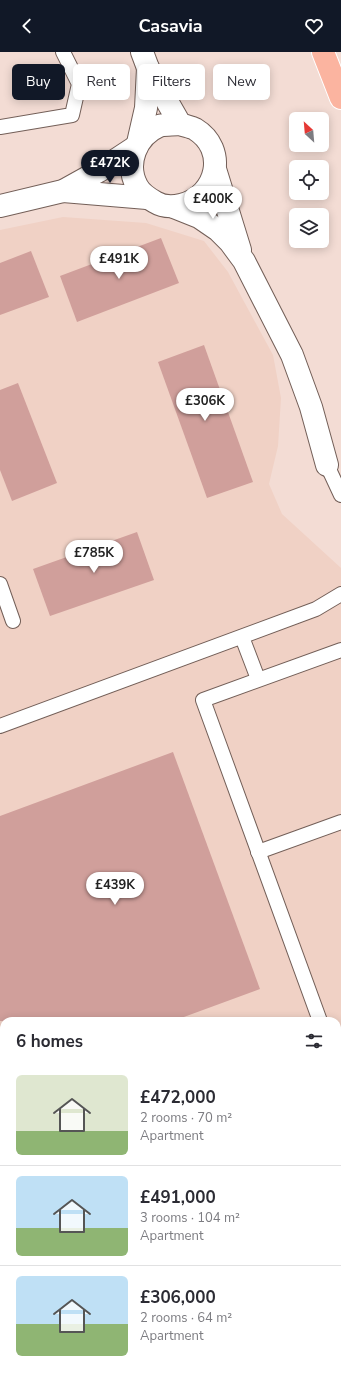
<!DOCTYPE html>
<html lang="en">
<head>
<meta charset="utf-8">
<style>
	:root { --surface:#fff; --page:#f2f2f3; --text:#2b2b33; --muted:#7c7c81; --line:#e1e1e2; --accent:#111827 }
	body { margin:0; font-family:"Nunito Sans",sans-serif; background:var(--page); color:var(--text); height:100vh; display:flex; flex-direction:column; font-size:15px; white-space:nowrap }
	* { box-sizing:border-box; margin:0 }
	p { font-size:13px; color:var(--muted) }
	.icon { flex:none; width:22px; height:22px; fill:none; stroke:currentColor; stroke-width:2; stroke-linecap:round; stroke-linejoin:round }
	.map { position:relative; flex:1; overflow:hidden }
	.panel { position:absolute; left:0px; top:965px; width:341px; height:356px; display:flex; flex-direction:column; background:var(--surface); border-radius:12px 12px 0 0; box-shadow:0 2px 10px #0003 }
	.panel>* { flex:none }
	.guide { position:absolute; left:12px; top:12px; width:317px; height:36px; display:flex; gap:8px }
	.needle { width:26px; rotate:334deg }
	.fabs { position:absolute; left:289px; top:60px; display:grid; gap:8px }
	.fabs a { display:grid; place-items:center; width:40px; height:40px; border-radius:6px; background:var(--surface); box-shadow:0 2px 10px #0003; font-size:20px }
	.price { position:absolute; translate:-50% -34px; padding:0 9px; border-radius:14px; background:#fff; color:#222; font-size:13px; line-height:26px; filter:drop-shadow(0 1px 2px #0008) }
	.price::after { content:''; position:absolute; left:50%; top:24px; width:12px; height:9px; margin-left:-6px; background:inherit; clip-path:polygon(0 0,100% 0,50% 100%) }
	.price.selected { background:var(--accent); color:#fff }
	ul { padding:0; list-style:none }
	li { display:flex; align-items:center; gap:12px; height:100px; padding:0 16px }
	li+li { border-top:1px solid var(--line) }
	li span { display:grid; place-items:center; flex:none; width:112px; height:80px; border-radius:6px; color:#555 }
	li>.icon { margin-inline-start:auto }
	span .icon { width:48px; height:48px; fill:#fffc; stroke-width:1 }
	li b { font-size:17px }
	h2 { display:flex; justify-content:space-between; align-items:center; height:48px; padding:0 16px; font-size:17px }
	.chip { padding:0 14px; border-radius:6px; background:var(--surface); box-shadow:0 2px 10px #0003; font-size:14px; line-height:36px }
	.chip.selected { background:var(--accent); color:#fff }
	header { display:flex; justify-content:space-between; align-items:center; height:52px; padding:0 16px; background:var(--accent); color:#fff; font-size:18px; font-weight:700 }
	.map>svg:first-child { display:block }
	.built { fill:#f0d1c5 }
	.green { fill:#c2d4ac }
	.building { fill:#d09f9b }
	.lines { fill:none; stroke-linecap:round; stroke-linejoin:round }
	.service-casing { stroke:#735f58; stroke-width:16 }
	.minor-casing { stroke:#735f58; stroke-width:24 }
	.motorway-casing { stroke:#fff; stroke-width:24 }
	.path { stroke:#93847e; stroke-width:2.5; stroke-dasharray:4 2; stroke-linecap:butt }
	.service { stroke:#fff; stroke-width:14 }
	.minor { stroke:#fff; stroke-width:22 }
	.motorway { stroke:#fbb4a0; stroke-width:22 }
	.rail-casing { stroke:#766964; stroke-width:4.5 }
	.rail { stroke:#fff; stroke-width:3; stroke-dasharray:9; stroke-linecap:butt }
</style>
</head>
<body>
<header><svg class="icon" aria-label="back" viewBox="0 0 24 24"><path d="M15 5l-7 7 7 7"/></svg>Casavia<svg class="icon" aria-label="heart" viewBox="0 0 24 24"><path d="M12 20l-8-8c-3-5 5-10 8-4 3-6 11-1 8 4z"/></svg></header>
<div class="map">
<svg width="341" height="1321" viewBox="0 0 341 1321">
	<rect width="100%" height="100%" fill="#f3dcd4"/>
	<!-- built -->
	<g class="built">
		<polygon points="63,165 146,171 204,189 228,220 273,303 281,346 278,394 269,432 282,462 341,516 341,1039 337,1040 337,969 4,969 4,1172 0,1173 0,178"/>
		<polygon points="341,1220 341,1249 337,1250 337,1221"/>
		<polygon points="62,1317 152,1317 141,1321 50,1321"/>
	</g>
	<!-- green -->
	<g class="green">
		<polygon points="341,1085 341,1220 337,1221 337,1086"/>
		<polygon points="4,1206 4,1317 62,1317 50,1321 0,1321 0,1207"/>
		<polygon points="341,1249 341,1321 141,1321 152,1317 337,1317 337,1250"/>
	</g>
	<!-- building -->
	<g class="building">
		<polygon points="161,186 179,231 77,270 60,224"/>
		<polygon points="31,199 49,245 0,263 0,211"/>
		<polygon points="204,293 253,430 207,446 158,310"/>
		<polygon points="18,331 57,431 12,449 0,418 0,338"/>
		<polygon points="137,480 154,528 50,564 33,517"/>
		<polygon points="173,700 260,937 173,969 0,969 0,764"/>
	</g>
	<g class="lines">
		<defs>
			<g id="service">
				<polyline points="0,75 72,63 79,32 63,0"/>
				<polyline points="327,413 341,443"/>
				<polyline points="0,532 13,569"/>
				<polyline points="242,585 258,627"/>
				<polyline points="0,674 316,557 341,542"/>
				<polyline points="258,800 341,770"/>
				<polyline points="320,969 203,648 341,598"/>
				<polyline points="337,1009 341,1007"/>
				<polyline points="0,1069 4,1067"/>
				<polyline points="0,1132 4,1131"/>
			</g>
			<g id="minor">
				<path d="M142 0 148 16 180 72C185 74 191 75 195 77 228 97 218 144 181 153 172 155 163 155 155 150 148 146 141 142 137 134 125 112 136 84 159 74 165 72 174 73 180 72"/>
				<polyline points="138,91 146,56 148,16"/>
				<polyline points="215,117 240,198"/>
				<polyline points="63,139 147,146"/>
				<polyline points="0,154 63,139 99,119 137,94"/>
				<polyline points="174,155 199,165 218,178 230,190 244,209 292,303 311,355 327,413"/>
			</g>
			<polyline id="motorway" points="323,0 341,46"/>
		</defs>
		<!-- service casing -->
		<use href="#service" class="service-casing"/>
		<!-- minor casing -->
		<use href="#minor" class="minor-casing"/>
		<!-- motorway casing -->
		<use href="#motorway" class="motorway-casing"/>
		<!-- path -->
		<g class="path">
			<polyline points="337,1074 341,1073"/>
			<polyline points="0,1197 4,1195"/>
		</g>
		<!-- service -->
		<use href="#service" class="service"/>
		<!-- minor -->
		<use href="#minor" class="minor"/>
		<!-- motorway -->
		<use href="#motorway" class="motorway"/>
		<defs>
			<g id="rail">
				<polyline points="337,1231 341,1230"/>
				<polyline points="81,1321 93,1317"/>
			</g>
		</defs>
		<!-- rail casing -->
		<use href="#rail" class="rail-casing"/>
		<!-- rail -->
		<use href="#rail" class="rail"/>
	</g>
</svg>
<div class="fabs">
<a><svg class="needle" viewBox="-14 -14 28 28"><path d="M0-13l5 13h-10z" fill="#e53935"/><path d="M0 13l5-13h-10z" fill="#7c7c81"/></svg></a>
<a><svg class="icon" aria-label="locate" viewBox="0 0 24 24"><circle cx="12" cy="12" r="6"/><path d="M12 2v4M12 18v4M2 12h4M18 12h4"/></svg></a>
<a><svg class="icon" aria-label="layers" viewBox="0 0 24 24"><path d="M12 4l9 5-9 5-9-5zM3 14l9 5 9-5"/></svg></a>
</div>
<b class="price selected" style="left:110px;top:132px">£472K</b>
<b class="price" style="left:213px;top:168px">£400K</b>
<b class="price" style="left:119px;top:228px">£491K</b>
<b class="price" style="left:205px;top:370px">£306K</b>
<b class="price" style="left:94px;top:522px">£785K</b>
<b class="price" style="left:115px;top:854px">£439K</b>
<div class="guide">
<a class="chip selected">Buy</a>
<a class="chip">Rent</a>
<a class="chip">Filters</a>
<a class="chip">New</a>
</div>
<section class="panel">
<h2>6 homes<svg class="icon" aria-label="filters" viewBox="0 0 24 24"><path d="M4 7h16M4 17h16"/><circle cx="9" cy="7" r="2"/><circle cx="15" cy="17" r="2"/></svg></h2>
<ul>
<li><span style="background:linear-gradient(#dfe7d0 70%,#8fb573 0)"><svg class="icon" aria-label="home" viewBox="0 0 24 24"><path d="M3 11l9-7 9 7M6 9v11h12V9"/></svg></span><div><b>£472,000</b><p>2 rooms · 70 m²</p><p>Apartment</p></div></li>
<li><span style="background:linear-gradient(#bfe0f5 65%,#8fb573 0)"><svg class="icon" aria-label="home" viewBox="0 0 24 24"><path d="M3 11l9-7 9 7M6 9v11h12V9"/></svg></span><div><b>£491,000</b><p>3 rooms · 104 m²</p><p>Apartment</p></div></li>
<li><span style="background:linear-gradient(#bfe0f5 60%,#8fb573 0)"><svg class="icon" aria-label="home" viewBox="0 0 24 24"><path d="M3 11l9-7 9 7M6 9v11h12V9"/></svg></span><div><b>£306,000</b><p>2 rooms · 64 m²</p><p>Apartment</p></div></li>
</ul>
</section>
</div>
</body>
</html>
